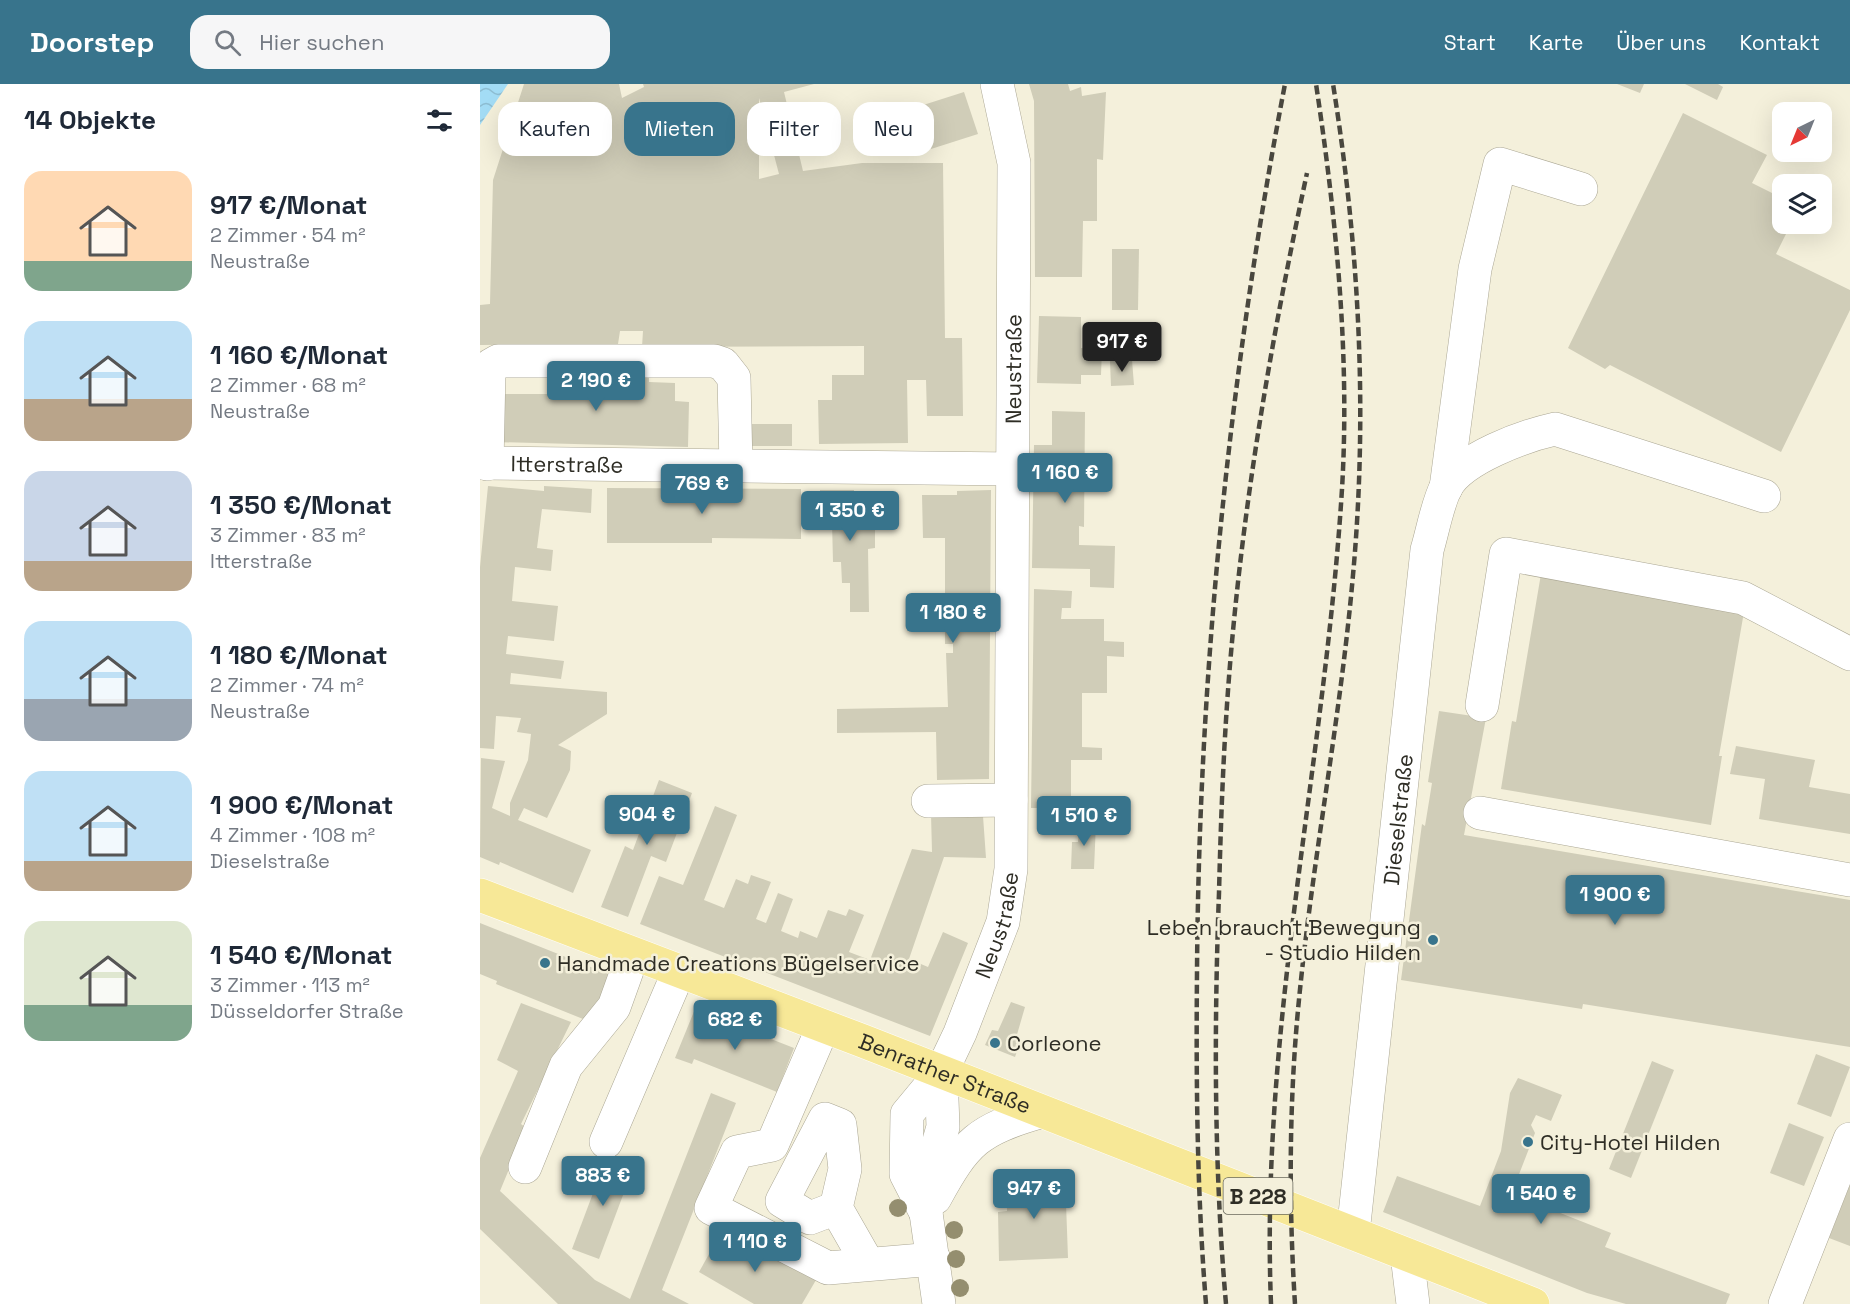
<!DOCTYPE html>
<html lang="de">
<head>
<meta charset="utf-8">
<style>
	:root { --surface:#fff; --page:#f6f6f7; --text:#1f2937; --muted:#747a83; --accent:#38748c }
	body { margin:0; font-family:"Space Grotesk",sans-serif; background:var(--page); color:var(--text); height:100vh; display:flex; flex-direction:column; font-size:22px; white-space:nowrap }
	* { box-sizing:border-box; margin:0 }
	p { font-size:20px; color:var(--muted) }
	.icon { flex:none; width:33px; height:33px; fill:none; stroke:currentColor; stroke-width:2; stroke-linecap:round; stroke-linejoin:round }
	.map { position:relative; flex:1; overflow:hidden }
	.sheet { display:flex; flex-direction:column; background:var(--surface); width:480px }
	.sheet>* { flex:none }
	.hud { position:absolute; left:18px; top:18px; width:570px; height:54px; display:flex; gap:12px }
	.needle { width:39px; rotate:223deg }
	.tools { position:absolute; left:1292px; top:18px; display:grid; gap:12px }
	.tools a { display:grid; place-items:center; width:60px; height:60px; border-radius:12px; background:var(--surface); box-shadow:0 6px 24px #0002; font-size:30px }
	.price { position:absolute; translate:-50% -51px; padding:0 14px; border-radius:6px; background:var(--accent); color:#fff; font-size:20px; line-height:39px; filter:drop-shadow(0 2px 3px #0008) }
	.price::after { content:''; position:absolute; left:50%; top:36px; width:18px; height:14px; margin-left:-9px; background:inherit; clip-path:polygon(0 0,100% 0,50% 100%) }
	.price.on { background:#222; color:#fff }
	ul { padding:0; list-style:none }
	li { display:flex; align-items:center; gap:18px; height:150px; padding:0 24px }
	li span { display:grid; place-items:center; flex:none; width:168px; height:120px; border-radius:18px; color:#555 }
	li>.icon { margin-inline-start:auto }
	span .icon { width:72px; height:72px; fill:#fffc; stroke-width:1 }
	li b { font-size:26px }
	h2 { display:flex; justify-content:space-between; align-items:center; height:72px; padding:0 24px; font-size:26px }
	.tag { padding:0 21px; border-radius:18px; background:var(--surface); box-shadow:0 6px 24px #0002; font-size:21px; line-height:54px }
	.tag.on { background:var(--accent); color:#fff }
	header { display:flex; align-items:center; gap:36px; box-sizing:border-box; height:84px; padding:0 30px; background:var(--accent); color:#fff }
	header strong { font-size:28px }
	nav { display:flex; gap:33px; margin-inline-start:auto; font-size:21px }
	.search { width:420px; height:54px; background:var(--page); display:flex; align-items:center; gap:15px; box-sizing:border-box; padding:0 21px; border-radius:18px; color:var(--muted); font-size:22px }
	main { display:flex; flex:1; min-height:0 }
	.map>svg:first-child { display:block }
	.water { fill:url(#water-waves) }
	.building { fill:#d0cdb8; fill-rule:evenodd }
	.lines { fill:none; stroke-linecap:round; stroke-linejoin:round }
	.minor-casing { stroke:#aba794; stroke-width:34 }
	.major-casing { stroke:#fff; stroke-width:34 }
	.minor { stroke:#fff; stroke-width:33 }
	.major { stroke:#f7e897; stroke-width:33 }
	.rail { stroke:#49473e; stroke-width:4.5; stroke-dasharray:9 4.5; stroke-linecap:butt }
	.tree { fill:#948e6f }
	.poi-dot { fill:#38748c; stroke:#f4f0db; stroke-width:2 }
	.labels { text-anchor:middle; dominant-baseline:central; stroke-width:5; stroke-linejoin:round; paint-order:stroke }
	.shield { fill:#f4f0db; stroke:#69685c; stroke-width:1.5 }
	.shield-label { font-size:21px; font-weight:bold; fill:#2e2d25 }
	.street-label { font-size:22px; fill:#2e2d25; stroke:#f4f0db }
	.poi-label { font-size:22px; fill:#2e2d25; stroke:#f4f0db; text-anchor:start }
</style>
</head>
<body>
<header>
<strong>Doorstep</strong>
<div class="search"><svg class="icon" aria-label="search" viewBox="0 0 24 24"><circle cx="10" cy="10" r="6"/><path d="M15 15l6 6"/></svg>Hier suchen</div>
<nav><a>Start</a><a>Karte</a><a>Über uns</a><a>Kontakt</a></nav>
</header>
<main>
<section class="sheet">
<h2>14 Objekte<svg class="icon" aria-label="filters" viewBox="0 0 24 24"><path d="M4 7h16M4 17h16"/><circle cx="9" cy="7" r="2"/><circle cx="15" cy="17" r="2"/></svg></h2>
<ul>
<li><span style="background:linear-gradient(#ffd9b3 75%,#7fa58c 0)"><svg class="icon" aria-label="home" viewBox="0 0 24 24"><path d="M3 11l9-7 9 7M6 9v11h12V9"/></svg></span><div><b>917 €/Monat</b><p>2 Zimmer · 54 m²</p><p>Neustraße</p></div></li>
<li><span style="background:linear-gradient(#bfe0f5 65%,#b9a48a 0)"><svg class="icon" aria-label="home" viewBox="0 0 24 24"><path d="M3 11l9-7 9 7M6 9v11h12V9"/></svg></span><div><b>1 160 €/Monat</b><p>2 Zimmer · 68 m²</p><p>Neustraße</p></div></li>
<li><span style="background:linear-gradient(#c9d6e8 75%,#b9a48a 0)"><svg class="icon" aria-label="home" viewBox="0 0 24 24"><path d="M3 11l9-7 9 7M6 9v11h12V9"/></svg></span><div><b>1 350 €/Monat</b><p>3 Zimmer · 83 m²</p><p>Itterstraße</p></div></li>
<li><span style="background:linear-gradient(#bfe0f5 65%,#9aa5b1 0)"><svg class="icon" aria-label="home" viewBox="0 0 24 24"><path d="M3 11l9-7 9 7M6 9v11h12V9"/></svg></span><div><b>1 180 €/Monat</b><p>2 Zimmer · 74 m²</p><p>Neustraße</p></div></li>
<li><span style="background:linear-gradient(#bfe0f5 75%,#b9a48a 0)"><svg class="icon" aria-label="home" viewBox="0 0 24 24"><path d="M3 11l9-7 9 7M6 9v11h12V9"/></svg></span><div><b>1 900 €/Monat</b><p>4 Zimmer · 108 m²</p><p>Dieselstraße</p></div></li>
<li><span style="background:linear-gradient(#dfe7d0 70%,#7fa58c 0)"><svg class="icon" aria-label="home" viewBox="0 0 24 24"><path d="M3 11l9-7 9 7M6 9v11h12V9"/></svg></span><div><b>1 540 €/Monat</b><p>3 Zimmer · 113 m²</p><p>Düsseldorfer Straße</p></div></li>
</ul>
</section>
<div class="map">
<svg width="1370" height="1220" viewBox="0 0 1370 1220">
	<defs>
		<pattern id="water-waves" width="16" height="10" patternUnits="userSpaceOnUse" patternTransform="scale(1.5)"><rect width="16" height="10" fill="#a3dcf5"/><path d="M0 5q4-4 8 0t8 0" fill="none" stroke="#8dbdd2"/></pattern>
	</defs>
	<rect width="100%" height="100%" fill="#f4f0db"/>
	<!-- water -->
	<polygon class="water" points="0,0 28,0 0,41"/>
	<!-- building -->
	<g class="building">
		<path d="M44 0H139L142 14 164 3 163 0H334L304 8 323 87 382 79H463L465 254H482L483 332H447L446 296H427L428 359 339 360 338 316H352V291H384V262L162 263 163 247H140L138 260 0 261V221L10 220 13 96ZM279 14 299 90 279 95Z"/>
		<polygon points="549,0 588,0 590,7 601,3 602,12 626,8 623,76 617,75 617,137 603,137 602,193 555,193 554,17"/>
		<polygon points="1137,0 1164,0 1160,9"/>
		<polygon points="1205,0 1238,0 1243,3 1237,16"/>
		<polygon points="484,8 498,50 451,65 437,23"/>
		<polygon points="1203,29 1287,71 1272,99 1302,114 1302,140 1311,140 1296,170 1370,206 1370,226 1301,368 1130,281 1125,285 1088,264"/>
		<polygon points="632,165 659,165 658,226 632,226"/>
		<polygon points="559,232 601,233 601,264 622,265 621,291 601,291 601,300 557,299"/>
		<polygon points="652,276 654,301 631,302 630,277"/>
		<polygon points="83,285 169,287 169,298 195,299 195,317 209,318 208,363 14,358 15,310 83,310"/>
		<polygon points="572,327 605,328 604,443 599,442 599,461 635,462 634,504 610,503 610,485 552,484 554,361 572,361"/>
		<rect x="270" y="340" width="42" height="22"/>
		<polygon points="8,402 64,407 64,402 112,405 111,429 62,425 57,464 73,466 71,487 35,483 32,517 78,522 74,557 28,552 26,570 84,577 81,595 31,589 30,600 127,608 127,630 78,661 91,667 90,686 67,734 44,724 38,736 111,766 93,809 20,778 19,781 0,773 1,674 25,677 12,724 30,732 30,719 48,676 51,650 37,648 41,634 16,632 14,665 0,664 0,483"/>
		<polygon points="127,404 321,405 321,455 232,454 232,459 127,459"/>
		<polygon points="340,406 374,406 374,428 395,428 395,464 388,465 389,528 370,528 370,499 362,499 361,478 353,478 352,438 340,438"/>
		<polygon points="511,406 509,695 457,696 456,648 357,649 357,625 468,623 466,569 473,569 473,560 465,560 465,454 443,454 442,411 477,411 477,407"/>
		<polygon points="1062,484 1265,522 1239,672 1242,672 1231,741 1021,705 1032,637 1036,638"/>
		<polygon points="554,505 592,507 591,524 582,524 581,535 624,535 624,557 644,558 644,573 627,572 627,609 602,609 602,663 622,664 622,676 591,676 591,724 551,724"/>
		<polygon points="959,627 1006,634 984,751 1370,816 1370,963 1103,920 1102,925 921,896 942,740 945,742 952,699 948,698"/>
		<polygon points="1256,662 1335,676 1329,703 1370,710 1370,750 1279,735 1285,695 1250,690"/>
		<polygon points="179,696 212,709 186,778 171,772 148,833 121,823 145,762 153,766"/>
		<polygon points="235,722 257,731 224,816 244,824 256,795 268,800 271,791 291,798 276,835 286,839 298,809 313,815 301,847 318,854 320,847 337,854 348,826 366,832 369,825 384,831 369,868 390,876 432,765 452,768 451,730 503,732 506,774 464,773 429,875 448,883 463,848 488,859 450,952 160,840 179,792 203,801"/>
		<polygon points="599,738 616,739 614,785 591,785 592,758 598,758"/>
		<polygon points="0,839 131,891 113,939 16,900 17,897 0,890"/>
		<polygon points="531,918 545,923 536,954 541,955 535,973 505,961 512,946 518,947"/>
		<polygon points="41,919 91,938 41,1040 46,1044 20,1107 115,1196 150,1215 231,1009 256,1019 182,1206 209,1220 78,1220 0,1145 0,1074 38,987 17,976"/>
		<polygon points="215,925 314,964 297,1008 214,975 212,980 195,974"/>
		<polygon points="1336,970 1370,983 1351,1033 1317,1020"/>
		<polygon points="1172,977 1194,986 1151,1094 1129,1085"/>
		<polygon points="1038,994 1082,1011 1071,1037 1056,1031 1051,1041 1055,1049 1026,1124 1035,1127 1037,1122 1052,1127 1055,1119 1131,1149 1125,1163 1250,1210 1246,1220 1146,1220 1107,1209 903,1128 917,1092 1000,1122 1021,1067 1030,1009"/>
		<polygon points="1309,1039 1344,1053 1324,1102 1290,1089"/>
		<polygon points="127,1072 154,1082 119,1175 92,1165"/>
		<polygon points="585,1091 588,1174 519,1177 518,1128 527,1127 526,1094"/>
		<polygon points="1370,1101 1370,1162 1349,1154"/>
		<polygon points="243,1145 336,1196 322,1220 274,1220 219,1188"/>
	</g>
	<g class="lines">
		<defs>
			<g id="minor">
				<path id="s1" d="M0 379 535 385"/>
				<polyline points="7,380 9,287 11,281 18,277 234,277 243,280 254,294 256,383"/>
				<polyline points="966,404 995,185 1020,80 1101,105"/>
				<polyline points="1002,621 1026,470 1263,514 1370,570"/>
				<polyline points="448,717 531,716"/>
				<polyline points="1000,729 1370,796"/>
				<polyline points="343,943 292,1061 257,1068 231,1124 348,1184 454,1175"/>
				<polyline points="126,1058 199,887"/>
				<polyline points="45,1083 86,982 134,923 153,870"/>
				<path d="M455 1114C486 1057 498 1046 560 1028"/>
				<polyline points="356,1124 330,1134 302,1117 345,1035 360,1041 365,1085 356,1124 388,1180"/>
				<path id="s2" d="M446 1129 426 1090 427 1030 461 989 480 949 523 838 531 785 534 79 517 0"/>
				<path id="s3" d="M873 1149 947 466C953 446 957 421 966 403 982 374 1044 352 1075 345L1284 412"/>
				<polyline points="927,1171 933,1220"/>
				<polyline points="459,1220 446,1129 448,1096 463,1043 461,989"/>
				<polyline points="1305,1220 1370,1055"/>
			</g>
			<g id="major">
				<path id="s4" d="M0 811 383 957 1053 1220"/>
			</g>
		</defs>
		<!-- minor casing -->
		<use href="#minor" class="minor-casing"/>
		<!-- major casing -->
		<use href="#major" class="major-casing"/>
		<!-- minor -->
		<use href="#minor" class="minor"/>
		<!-- major -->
		<use href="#major" class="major"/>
		<!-- rail -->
		<g class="rail">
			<path d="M726 1220C717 1109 716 999 717 888 719 590 749 292 805 0"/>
			<path d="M746 1220C734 1083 734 946 739 809 741 729 744 649 751 569 765 407 793 247 827 89"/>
			<path d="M791 1220C780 945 845 678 862 405 870 270 856 133 836 0"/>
			<path d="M815 1220C809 1126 809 1031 817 937 830 788 860 640 873 491 888 326 879 163 853 0"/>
		</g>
	</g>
	<!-- trees -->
	<g class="tree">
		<circle cx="418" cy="1124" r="9"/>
		<circle cx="474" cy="1146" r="9"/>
		<circle cx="476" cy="1175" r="9"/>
		<circle cx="480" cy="1204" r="9"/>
	</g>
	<!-- markers -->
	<g class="poi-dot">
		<circle cx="953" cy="856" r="6"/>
		<circle cx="65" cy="879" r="6"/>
		<circle cx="515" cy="959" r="6"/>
		<circle cx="1048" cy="1058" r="6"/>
	</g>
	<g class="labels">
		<!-- shield labels -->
		<rect class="shield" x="743.5" y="1094" width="69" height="36" rx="4.5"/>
		<g class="shield-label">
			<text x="778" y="1112">B 228</text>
		</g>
		<!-- street labels -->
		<g class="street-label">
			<text stroke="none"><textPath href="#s2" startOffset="874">Neustraße</textPath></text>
			<text stroke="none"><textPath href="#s1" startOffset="87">Itterstraße</textPath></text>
			<text stroke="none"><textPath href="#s3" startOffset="416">Dieselstraße</textPath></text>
			<text stroke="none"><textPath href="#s2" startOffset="316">Neustraße</textPath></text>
			<text stroke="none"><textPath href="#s4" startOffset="498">Benrather Straße</textPath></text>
		</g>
		<!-- poi labels -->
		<g class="poi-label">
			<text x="941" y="843" text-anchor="end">Leben braucht Bewegung<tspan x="941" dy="25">- Studio Hilden</tspan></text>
			<text x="77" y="879">Handmade Creations Bügelservice</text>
			<text x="527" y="959">Corleone</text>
			<text x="1060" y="1058">City-Hotel Hilden</text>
		</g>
	</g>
</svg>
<div class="tools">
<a><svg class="needle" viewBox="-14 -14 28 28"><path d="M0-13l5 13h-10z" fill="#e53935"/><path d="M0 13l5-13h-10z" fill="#747a83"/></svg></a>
<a><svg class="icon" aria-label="layers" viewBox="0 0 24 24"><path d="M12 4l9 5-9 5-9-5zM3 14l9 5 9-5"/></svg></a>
</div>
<b class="price on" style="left:642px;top:289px">917 €</b>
<b class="price" style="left:116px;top:328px">2 190 €</b>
<b class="price" style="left:585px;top:420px">1 160 €</b>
<b class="price" style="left:222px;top:431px">769 €</b>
<b class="price" style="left:370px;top:458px">1 350 €</b>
<b class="price" style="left:473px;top:560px">1 180 €</b>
<b class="price" style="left:167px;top:762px">904 €</b>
<b class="price" style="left:604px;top:763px">1 510 €</b>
<b class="price" style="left:1135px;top:842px">1 900 €</b>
<b class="price" style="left:255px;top:967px">682 €</b>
<b class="price" style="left:123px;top:1123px">883 €</b>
<b class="price" style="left:554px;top:1136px">947 €</b>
<b class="price" style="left:1061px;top:1141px">1 540 €</b>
<b class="price" style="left:275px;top:1189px">1 110 €</b>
<div class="hud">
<a class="tag">Kaufen</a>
<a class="tag on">Mieten</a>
<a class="tag">Filter</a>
<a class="tag">Neu</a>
</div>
</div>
</main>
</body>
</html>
